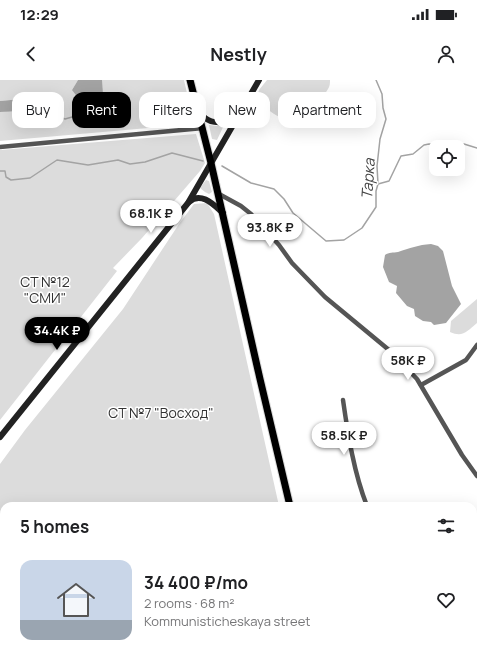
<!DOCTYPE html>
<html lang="en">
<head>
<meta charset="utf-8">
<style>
	:root { --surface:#fff; --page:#f2f2f2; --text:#202124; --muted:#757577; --line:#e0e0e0; --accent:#000 }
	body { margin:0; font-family:Manrope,sans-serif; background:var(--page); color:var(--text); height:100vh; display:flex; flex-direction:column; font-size:15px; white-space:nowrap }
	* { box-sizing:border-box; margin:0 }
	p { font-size:13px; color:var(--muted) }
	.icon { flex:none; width:22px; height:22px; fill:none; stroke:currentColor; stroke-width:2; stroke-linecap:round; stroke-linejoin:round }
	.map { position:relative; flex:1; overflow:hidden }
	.sheet { position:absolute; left:0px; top:422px; width:477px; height:156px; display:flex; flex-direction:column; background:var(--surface); border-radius:12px 12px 0 0; box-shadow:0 4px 16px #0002 }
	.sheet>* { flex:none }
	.top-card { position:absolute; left:12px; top:12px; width:453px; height:36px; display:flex; gap:8px }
	.fabs { position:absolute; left:429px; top:60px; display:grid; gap:8px }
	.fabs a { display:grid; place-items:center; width:36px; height:36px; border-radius:8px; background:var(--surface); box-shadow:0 4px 16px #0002; font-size:20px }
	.price { position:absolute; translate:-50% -34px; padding:0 9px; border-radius:14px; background:#fff; color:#222; font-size:13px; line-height:26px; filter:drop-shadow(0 1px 2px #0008) }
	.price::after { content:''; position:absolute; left:50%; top:24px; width:12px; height:9px; margin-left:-6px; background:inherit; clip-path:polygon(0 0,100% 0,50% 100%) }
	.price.on { background:var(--accent); color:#fff }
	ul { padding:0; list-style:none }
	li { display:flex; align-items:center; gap:12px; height:100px; padding:0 20px }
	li+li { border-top:1px solid var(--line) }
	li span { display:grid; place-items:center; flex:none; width:112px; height:80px; border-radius:12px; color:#555 }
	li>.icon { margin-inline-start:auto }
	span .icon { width:48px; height:48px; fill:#fffc; stroke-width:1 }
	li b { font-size:17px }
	h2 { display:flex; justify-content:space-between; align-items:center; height:48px; padding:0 20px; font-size:17px }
	.pill { padding:0 14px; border-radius:12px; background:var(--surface); box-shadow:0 4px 16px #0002; font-size:14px; line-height:36px }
	.pill.on { background:var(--accent); color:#fff }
	.status { display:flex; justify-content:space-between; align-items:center; height:28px; padding:0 20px; background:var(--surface); direction:ltr }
	.status svg { height:11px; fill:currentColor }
	header { display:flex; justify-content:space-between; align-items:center; height:52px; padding:0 20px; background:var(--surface); font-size:18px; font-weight:700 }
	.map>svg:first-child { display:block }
	.green { fill:#dcdcdc }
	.water { fill:#a3a3a3 }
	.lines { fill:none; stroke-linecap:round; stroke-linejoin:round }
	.stream { stroke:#a3a3a3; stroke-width:1.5 }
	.primary-casing { stroke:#dbdbdb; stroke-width:9 }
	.minor { stroke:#555; stroke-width:4.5 }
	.secondary { stroke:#222; stroke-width:6 }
	.primary { stroke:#000; stroke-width:7 }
	.labels { text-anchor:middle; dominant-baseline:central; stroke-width:3; stroke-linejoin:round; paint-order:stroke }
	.park-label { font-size:14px; fill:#333; stroke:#fff }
	.water-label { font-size:15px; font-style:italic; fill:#444; stroke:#fff }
</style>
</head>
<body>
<div class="status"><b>12:29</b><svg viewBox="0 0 49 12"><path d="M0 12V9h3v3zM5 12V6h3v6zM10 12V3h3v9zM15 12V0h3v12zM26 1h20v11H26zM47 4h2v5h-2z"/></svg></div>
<header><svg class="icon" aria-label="back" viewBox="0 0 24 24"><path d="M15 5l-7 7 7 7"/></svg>Nestly<svg class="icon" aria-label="person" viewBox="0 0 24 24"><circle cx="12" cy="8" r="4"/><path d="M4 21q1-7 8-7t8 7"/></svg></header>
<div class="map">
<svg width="477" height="578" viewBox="0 0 477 578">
	<rect width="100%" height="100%" fill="#fff"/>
	<!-- green -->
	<g class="green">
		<polygon points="0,0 78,0 72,10 102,6 102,0 184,0 194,44 0,61 0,32 13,30 30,32 32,18 0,21"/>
		<path d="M267 0H330C330 3 330 6 328 9 324 16 303 42 296 42 285 43 262 27 256 19L259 10Z"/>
		<polygon points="209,45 216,46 224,45 217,60 212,59"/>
		<polygon points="196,54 205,83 200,91 142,158 113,188 117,191 0,340 0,70"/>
		<polygon points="206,100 209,101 212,112 209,114 205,112 200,108"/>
		<polygon points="207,123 214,134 279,426 4,426 4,573 0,571 0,384 25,350 123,229 179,144 194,124"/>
		<path d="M477 219V243C467 251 463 258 450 252L451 241Z"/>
		<polygon points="7,574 319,574 320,578 19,578"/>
	</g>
	<!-- water -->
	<g class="water">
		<polygon points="78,0 102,0 103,15 91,21 79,19 72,10"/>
		<path d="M32 18 40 23 34 34C22 28 12 32 0 32V21Z"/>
		<path d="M431 164 438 166 443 171 452 206 461 224 446 243 434 245 431 242 423 241 415 236 414 229 407 226 396 213 397 206 389 202 383 187 385 175C389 172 393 173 398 172 410 168 418 165 431 164Z"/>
	</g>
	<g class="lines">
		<!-- stream -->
		<g class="stream">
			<polyline points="37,26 65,39 90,32 91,21"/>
			<polyline points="222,86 251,103 274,109 284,119 293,133 326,161 344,160 362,148 376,127 376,111 378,104 377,86 380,59 386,39 383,28 382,14 376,0"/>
			<polyline points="0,91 5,91 6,97 11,100 30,98 57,80 88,85 118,80 130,84 145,82 172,73 203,81"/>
			<polyline points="378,104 389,101 401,76 413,74 424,65 429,64 445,65 464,64 477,68"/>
		</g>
		<defs>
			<g id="primary">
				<polyline points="190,0 211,83 260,299 290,426"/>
				<polyline points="328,574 329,578"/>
			</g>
		</defs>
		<!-- primary casing -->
		<use href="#primary" class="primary-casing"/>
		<!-- minor -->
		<g class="minor">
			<polyline points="0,67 203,48"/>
			<polyline points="219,114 241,126 251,134 279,165 292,183 325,217 389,270 417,299 462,375 477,396"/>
			<polyline points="421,305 466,280 477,265"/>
			<path d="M343 320C348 355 354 393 367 426"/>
			<polyline points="408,574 409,578"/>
		</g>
		<!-- secondary -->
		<g class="secondary">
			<path d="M199 30C200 32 202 36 205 38 214 45 231 43 238 34"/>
			<path d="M189 122C201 111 214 125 223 133"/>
			<polyline points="0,357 188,123 259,0"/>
		</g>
		<!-- primary -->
		<use href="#primary" class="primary"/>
	</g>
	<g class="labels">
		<!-- park labels -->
		<g class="park-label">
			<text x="45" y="201">СТ №12<tspan x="45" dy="16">"СМИ"</tspan></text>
			<text x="161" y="332">СТ №7 "Восход"</text>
		</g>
		<!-- water labels -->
		<g class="water-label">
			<text transform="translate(368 99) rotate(-86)">Тарка</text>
		</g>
	</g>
</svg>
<div class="fabs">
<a><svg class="icon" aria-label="locate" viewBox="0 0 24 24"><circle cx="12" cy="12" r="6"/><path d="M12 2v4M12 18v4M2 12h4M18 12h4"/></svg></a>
</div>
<b class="price" style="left:151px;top:154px">68.1K ₽</b>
<b class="price" style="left:270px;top:168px">93.8K ₽</b>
<b class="price on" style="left:57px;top:271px">34.4K ₽</b>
<b class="price" style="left:408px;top:301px">58K ₽</b>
<b class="price" style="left:344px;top:376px">58.5K ₽</b>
<div class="top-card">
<a class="pill">Buy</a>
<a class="pill on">Rent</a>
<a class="pill">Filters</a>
<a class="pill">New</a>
<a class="pill">Apartment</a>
</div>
<section class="sheet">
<h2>5 homes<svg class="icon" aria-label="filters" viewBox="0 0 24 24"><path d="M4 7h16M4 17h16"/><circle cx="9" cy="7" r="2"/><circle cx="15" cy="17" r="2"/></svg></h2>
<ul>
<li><span style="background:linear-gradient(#c9d6e8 75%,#9aa5b1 0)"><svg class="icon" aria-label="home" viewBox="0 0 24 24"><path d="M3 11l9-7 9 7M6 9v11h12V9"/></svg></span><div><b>34 400 ₽/mo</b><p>2 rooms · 68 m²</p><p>Kommunisticheskaya street</p></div><svg class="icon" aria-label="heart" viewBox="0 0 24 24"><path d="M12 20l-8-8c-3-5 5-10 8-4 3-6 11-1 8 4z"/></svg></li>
</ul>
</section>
</div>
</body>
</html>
